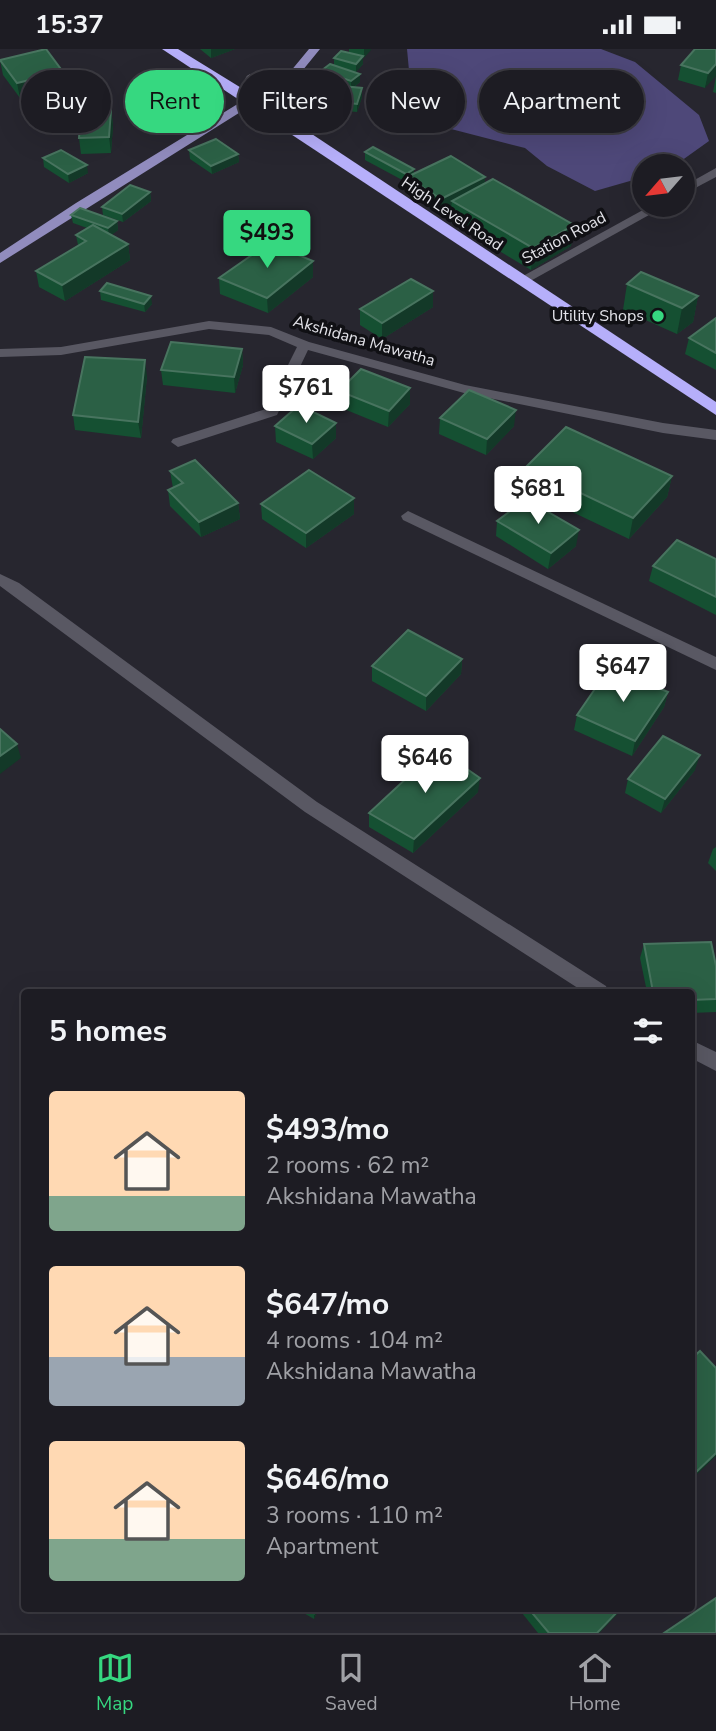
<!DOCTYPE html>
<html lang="en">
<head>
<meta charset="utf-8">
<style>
	:root { --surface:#1d1c23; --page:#2a2930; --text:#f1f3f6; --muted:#a0a1a6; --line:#3b3a41; --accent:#36d880 }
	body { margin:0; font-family:"Nunito Sans",sans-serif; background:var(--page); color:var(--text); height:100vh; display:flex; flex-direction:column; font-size:26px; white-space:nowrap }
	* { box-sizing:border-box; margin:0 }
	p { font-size:23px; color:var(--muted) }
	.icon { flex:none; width:38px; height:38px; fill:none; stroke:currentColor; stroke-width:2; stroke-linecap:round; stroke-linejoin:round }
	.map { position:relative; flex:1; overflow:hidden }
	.drawer { position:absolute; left:21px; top:940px; width:674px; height:623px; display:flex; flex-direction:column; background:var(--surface); border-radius:7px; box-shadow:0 7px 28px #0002,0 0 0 2px var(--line) }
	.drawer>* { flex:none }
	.hud { position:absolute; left:21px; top:21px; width:676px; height:63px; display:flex; gap:14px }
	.needle { width:46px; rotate:242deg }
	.buttons { position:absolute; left:632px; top:105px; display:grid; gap:14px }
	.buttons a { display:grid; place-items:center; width:63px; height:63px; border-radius:50%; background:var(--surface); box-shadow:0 7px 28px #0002,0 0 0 2px var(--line); font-size:35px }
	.price { position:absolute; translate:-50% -60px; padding:0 16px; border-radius:7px; background:#fff; color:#222; font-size:23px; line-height:46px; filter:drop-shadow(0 2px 4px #0008) }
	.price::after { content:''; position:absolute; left:50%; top:42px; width:21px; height:16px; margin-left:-10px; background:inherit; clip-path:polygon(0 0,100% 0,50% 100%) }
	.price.active { background:var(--accent); color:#111 }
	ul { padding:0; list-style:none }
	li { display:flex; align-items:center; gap:21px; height:175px; padding:0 28px }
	li span { display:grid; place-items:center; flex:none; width:196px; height:140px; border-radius:7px; color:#555 }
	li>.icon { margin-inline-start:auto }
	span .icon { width:84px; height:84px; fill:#fffc; stroke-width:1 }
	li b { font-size:30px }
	h2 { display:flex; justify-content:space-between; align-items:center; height:84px; padding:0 28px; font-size:30px }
	.pill { padding:0 24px; border-radius:32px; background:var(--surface); box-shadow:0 7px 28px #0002,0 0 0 2px var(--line); font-size:24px; line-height:63px }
	.pill.active { background:var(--accent); color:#111 }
	.status { display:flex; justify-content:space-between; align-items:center; height:49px; padding:0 35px; background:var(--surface); direction:ltr }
	.status svg { height:19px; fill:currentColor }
	.tab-bar { display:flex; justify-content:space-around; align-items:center; height:98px; border-top:2px solid var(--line); background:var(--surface); font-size:19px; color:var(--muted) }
	.tab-bar a { display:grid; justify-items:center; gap:4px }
	.tab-bar .active { color:var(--accent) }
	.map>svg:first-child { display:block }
	.green { fill:#4e4879 }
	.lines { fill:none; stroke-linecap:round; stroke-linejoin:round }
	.minor { fill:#595863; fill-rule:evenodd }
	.major { fill:#918cbe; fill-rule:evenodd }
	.highway { fill:#b6affa; fill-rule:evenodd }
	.tree { fill:#8d8c9b }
	.wall { fill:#155032 }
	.shaded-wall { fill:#133928 }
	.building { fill:#2b6045; stroke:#48745f; stroke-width:2 }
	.poi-dot { fill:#36d880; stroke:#101014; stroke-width:2.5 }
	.labels { text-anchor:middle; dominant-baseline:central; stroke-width:7; stroke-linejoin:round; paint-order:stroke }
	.far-street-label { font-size:16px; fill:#e3e3e9; stroke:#101014 }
	.far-poi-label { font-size:16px; fill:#e3e3e9; stroke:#101014; text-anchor:end }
</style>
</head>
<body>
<div class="status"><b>15:37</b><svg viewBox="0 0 49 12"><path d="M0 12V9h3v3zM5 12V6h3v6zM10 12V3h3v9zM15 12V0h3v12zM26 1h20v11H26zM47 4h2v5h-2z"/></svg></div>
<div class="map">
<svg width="716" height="1584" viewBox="0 0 716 1584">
	<rect width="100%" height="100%" fill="#27262f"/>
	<!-- green -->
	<polygon class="green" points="407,0 601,0 635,13 699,66 709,92 674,117 644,117 644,128 595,142 547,117 525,99 451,80 412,54"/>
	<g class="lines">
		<!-- minor -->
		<g class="minor">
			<polygon points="716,119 716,128 682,146 682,138"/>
			<polygon points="652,156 667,156 525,235 520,236 514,232"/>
			<polygon points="209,272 271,278 309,293 465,336 663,374 716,381 716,391 663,384 464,344 308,301 277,366 178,398 171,393 173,390 266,360 297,298 269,286 209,280 61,306 0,308 0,300 61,298"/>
			<polygon points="408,462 716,608 716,621 403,471 401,467"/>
			<polygon points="0,525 19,534 317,753 606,937 608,943 584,943 305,763 0,537"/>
			<polygon points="691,991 716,1003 716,1022 691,1009"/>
		</g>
		<!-- major -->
		<polygon class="major" points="309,0 320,0 298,27 0,214 0,204 76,154 290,23"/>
		<!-- highway -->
		<polygon class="highway" points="162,0 178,0 256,48 716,353 716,366"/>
	</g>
	<!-- trees -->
	<circle class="tree" cx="252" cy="32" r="7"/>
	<!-- wall -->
	<g class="wall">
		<polygon points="200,0 235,0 211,9"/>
		<polygon points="349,0 371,0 363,9 363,15 356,23 346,20 360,33 353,39 362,48 357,63 315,59 315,50 344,38 321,30 321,22 334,16 334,9 349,4"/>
		<polygon points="716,0 705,39 678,31 681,16"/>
		<polygon points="0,11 66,36 75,56 51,61 43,50 42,44 20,49 3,26"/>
		<polygon points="716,27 716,44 713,43"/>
		<polygon points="111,61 113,76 111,104 81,105 79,89"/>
		<polygon points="189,101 238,105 239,113 212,125 190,110"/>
		<polygon points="365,103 414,125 485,128 484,134 574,176 571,197 531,221 451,173 451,160 440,165 407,144 407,133 406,133 365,111"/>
		<polygon points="43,109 88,124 69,134 44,118"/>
		<polygon points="150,143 151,152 123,173 103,166 102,158"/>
		<polygon points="71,166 117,172 118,181 111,186 128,195 130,211 65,252 39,238 36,222 78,196 76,186 87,179 73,174"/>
		<polygon points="313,228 268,264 220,245 219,229"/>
		<polygon points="627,235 698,247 693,273 677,285 623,261"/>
		<polygon points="100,242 152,255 145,263 101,251"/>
		<polygon points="433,242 433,258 382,290 360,276 360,260"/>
		<polygon points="716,269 716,321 685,305 689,289"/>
		<polygon points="242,300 243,316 235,344 163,336 161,321"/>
		<polygon points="147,327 141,389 75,381 73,366"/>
		<polygon points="339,342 410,355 388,378 339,358"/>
		<polygon points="440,369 514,377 486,406 439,385"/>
		<polygon points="275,377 336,389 313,410 276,393"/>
		<polygon points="526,418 672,427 667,448 629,490 524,440"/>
		<polygon points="170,422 238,454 240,470 201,488 170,457 168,441 173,439"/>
		<polygon points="261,455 354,465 306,499 262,470"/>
		<polygon points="497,472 576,497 548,520 496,487"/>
		<polygon points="716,510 716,566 649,532 653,517"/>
		<polygon points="462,610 461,625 426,662 372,632 372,617"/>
		<polygon points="668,643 664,658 632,707 574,681 577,666"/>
		<polygon points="695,721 661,764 625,744 628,730"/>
		<polygon points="478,743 413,804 369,778 369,764"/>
		<polygon points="716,798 716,822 708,814 713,800"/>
		<polygon points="644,895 716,917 716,963 691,964 691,943 647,943 640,909"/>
		<polygon points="295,1559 319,1559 314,1570"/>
		<polygon points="518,1559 623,1559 599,1584 538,1584"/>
	</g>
	<!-- shaded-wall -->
	<g class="shaded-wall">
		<polygon points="211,0 235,0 211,9"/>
		<polygon points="364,0 371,0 371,1 364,9"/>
		<polygon points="363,7 363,15 356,23 356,15"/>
		<polygon points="716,15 716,27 705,39 708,24"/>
		<polygon points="63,23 66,38 20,49 17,34"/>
		<polygon points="360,25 360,33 351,40 351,32"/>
		<polygon points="362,39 362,48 357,63 357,55"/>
		<polygon points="74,47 75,56 51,61 50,53"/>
		<polygon points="111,61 113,76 111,104 109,88"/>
		<polygon points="238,105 239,113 212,125 211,117"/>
		<polygon points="87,116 88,124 69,134 68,125"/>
		<polygon points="414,120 414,129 407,128 407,133 406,133 406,125"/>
		<polygon points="485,128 484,144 452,152 451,160 440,165 441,150"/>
		<polygon points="150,143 151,152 123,173 122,165"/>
		<polygon points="117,172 118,181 109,188 108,179"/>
		<polygon points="574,176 571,197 531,221 533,199"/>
		<polygon points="128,195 130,211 65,252 62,236"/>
		<polygon points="313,212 313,228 268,264 267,249"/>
		<polygon points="433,242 433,258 382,290 382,274"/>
		<polygon points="151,247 152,255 145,263 144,255"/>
		<polygon points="698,247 693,273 677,285 682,259"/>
		<polygon points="242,300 243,316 235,344 234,328"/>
		<polygon points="145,311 147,327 141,389 138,373"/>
		<polygon points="410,339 410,355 388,378 389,362"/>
		<polygon points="516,361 514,377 486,406 487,390"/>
		<polygon points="336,374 336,389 313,410 312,395"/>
		<polygon points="672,427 667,448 629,490 633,469"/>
		<polygon points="354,449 354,465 306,499 306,484"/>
		<polygon points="238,454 240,470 201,488 199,473"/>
		<polygon points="579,481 576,497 548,520 551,504"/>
		<polygon points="462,610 461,625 426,662 426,647"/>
		<polygon points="668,643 664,658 632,707 635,692"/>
		<polygon points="17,695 21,709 0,725 0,707"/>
		<polygon points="700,706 695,721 661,764 665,750"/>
		<polygon points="480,729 478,743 413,804 414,790"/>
		<polygon points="716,1404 716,1407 691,1431 691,1428"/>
		<polygon points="316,1559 319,1559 314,1570 314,1564"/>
		<polygon points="621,1559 623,1559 599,1584 597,1584"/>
	</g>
	<!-- building -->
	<g class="building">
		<polygon points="46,0 63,23 17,34 0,11"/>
		<polygon points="695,0 716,0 716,15 708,24 681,16"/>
		<polygon points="341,2 363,7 356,15 334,9"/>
		<polygon points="330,15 360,25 351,32 321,22"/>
		<polygon points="321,35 362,39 357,55 315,50"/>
		<polygon points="66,36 74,47 50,53 42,42"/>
		<polygon points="111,61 109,88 79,89 81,62"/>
		<polygon points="216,90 238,105 211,117 189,101"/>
		<polygon points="373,98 414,120 406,125 365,103"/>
		<polygon points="61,101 87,116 68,125 43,109"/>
		<polygon points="451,107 485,128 441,150 407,128"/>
		<polygon points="493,130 574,176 533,199 452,152"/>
		<polygon points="130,136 150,143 122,165 102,158"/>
		<polygon points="80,159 117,172 108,179 71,166"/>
		<polygon points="93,176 128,195 62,236 36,222 86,192 76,186"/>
		<polygon points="269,194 313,212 267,249 219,229"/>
		<polygon points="641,223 698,247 682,259 627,235"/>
		<polygon points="411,230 433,242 382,274 360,260"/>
		<polygon points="107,234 151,247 144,255 100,242"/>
		<polygon points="716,269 716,304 689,289"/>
		<polygon points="171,293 242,300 234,328 161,321"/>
		<polygon points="85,308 145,311 138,373 73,366"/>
		<polygon points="361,320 410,339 389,362 339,342"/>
		<polygon points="469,341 516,361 487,390 440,369"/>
		<polygon points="299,356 336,374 312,395 275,377"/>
		<polygon points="566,378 672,427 633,469 526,418"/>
		<polygon points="195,411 238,454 199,473 168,441 183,434 170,422"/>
		<polygon points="309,421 354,449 306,484 261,455"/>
		<polygon points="526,450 579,481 551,504 497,472"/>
		<polygon points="677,491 716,510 716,548 653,517"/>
		<polygon points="408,581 462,610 426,647 372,617"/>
		<polygon points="610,618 668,643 635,692 577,666"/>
		<polygon points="0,680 17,695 0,707"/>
		<polygon points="663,687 700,706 665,750 628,730"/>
		<polygon points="438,700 480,729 414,790 369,764"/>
		<polygon points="711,893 716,917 716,950 691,951 691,943 653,943 644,895"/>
		<polygon points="700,1302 716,1319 716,1404 691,1428 691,1310"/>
		<polygon points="716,1549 716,1584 664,1584"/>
		<polygon points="304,1559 316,1559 314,1564"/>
		<polygon points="528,1559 621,1559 597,1584 549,1584"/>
	</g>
	<!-- markers -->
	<circle class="poi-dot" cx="658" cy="267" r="7"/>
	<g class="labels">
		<!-- far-street labels -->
		<g class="far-street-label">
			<text transform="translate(452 165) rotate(34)">High Level Road</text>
			<text transform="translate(564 189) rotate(-28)">Station Road</text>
			<text transform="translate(364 292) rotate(16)">Akshidana Mawatha</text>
		</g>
		<!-- far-poi labels -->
		<g class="far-poi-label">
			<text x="644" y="267">Utility Shops</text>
		</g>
	</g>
</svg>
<div class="buttons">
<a><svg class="needle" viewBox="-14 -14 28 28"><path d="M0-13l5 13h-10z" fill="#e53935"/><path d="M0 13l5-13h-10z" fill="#a0a1a6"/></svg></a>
</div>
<b class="price active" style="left:267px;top:221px">$493</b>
<b class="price" style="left:306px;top:376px">$761</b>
<b class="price" style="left:538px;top:477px">$681</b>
<b class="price" style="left:623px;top:655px">$647</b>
<b class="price" style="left:425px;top:746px">$646</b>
<div class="hud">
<a class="pill">Buy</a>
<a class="pill active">Rent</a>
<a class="pill">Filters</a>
<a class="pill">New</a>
<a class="pill">Apartment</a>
</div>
<section class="drawer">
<h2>5 homes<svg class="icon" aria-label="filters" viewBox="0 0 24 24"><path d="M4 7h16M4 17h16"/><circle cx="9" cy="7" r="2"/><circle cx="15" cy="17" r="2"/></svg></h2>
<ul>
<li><span style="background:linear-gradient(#ffd9b3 75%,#7fa58c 0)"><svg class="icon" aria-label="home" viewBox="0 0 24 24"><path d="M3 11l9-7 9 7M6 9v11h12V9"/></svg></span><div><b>$493/mo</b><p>2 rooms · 62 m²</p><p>Akshidana Mawatha</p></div></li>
<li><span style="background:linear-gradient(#ffd9b3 65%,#9aa5b1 0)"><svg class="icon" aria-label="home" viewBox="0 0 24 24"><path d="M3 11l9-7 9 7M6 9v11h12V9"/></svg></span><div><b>$647/mo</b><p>4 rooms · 104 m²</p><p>Akshidana Mawatha</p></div></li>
<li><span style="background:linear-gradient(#ffd9b3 70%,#7fa58c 0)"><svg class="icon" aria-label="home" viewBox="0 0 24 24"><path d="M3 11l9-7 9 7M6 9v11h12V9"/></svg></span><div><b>$646/mo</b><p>3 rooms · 110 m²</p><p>Apartment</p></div></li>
</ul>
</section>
</div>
<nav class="tab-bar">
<a class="active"><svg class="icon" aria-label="map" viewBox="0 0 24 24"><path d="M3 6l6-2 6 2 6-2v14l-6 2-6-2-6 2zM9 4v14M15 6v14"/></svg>Map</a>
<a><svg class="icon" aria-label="saved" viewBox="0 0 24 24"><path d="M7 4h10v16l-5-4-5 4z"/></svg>Saved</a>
<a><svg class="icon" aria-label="home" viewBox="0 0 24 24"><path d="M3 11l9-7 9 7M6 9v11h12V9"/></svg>Home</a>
</nav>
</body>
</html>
